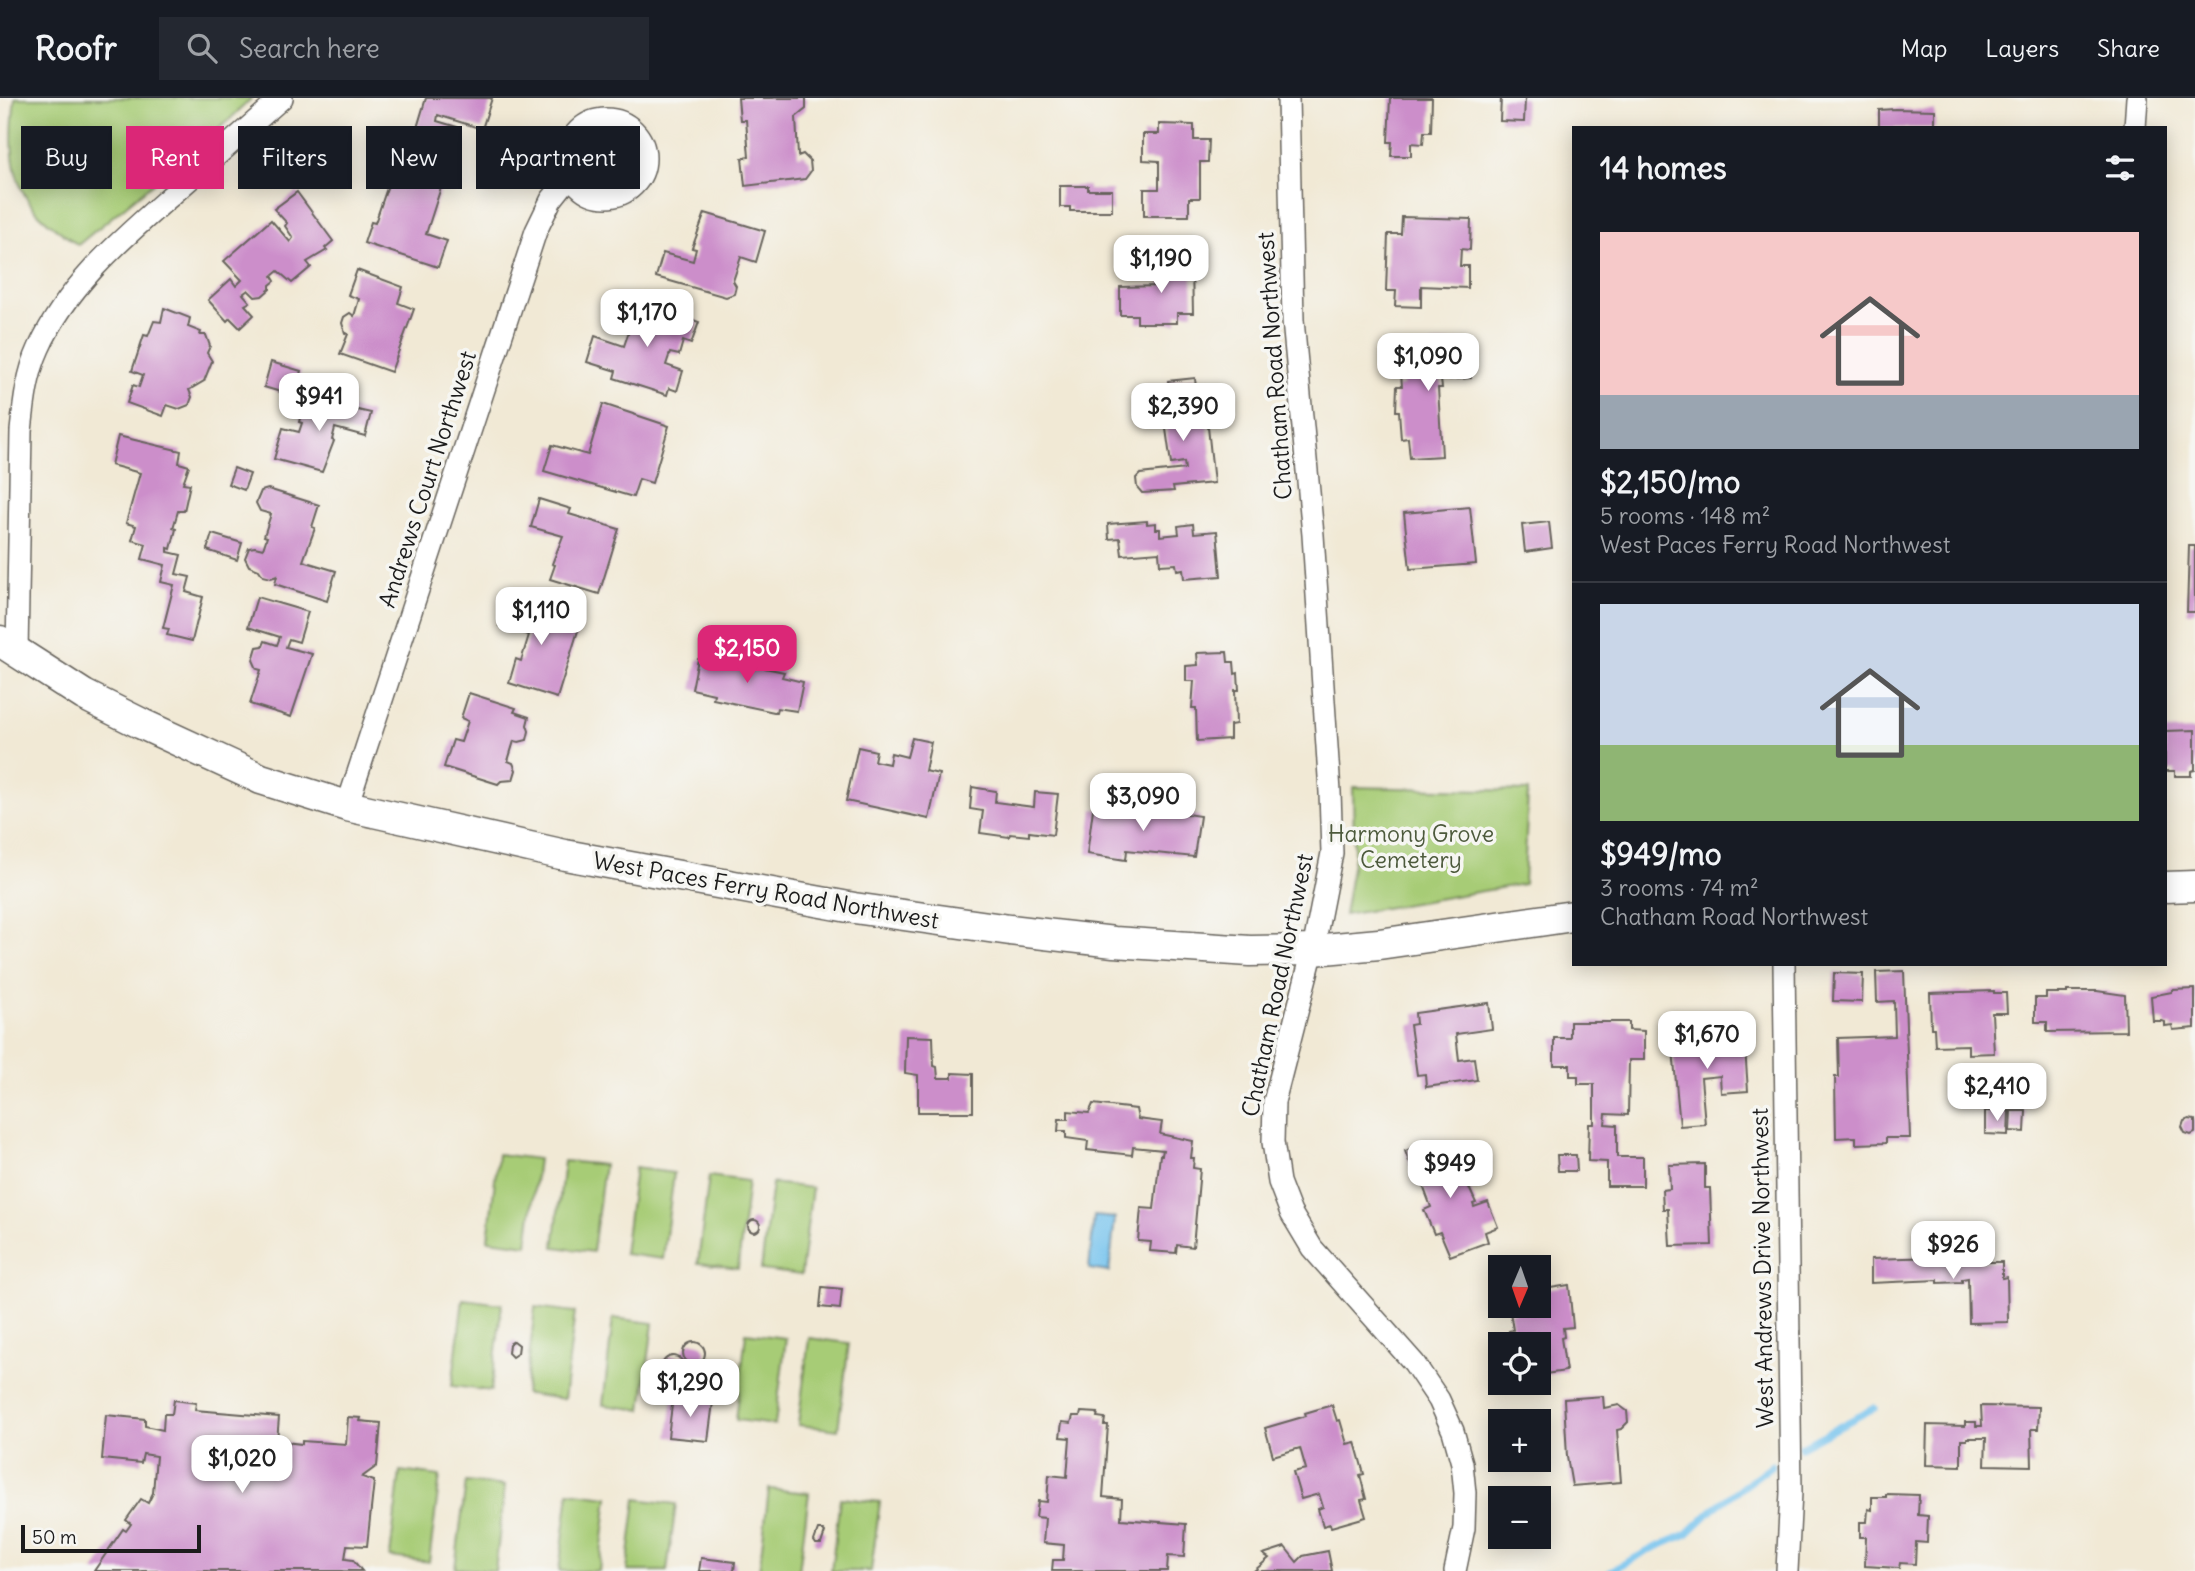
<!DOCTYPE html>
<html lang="en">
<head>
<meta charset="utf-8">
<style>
	:root { --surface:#171b24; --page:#242831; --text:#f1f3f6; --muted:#9ea1a6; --line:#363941; --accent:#db2777 }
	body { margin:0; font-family:Delius,sans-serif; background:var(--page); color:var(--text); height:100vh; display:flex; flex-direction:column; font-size:26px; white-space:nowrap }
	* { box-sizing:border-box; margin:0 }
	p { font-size:23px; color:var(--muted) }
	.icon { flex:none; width:38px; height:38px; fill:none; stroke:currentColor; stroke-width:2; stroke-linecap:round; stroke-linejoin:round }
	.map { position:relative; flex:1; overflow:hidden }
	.panel { position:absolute; left:1572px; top:28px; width:595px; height:840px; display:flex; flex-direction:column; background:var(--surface); border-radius:0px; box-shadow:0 4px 18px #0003 }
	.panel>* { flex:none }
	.guide { position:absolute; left:21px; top:28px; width:665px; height:63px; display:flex; gap:14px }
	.needle { width:46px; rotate:182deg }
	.buttons { position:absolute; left:1488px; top:1157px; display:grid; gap:14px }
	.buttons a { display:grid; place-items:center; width:63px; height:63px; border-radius:0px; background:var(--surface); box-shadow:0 4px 18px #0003; font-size:35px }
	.scale { position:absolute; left:21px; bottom:18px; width:180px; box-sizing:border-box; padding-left:7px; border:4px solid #1c1c1c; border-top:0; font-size:19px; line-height:24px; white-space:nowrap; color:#1c1c1c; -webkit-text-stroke:5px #f6f6f2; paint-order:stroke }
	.price { position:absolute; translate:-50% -60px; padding:0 16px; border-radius:14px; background:#fff; color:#222; font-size:23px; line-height:46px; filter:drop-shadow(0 2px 4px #0008) }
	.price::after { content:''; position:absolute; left:50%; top:42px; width:21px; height:16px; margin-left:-10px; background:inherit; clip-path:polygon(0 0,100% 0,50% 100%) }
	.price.selected { background:var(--accent); color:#fff }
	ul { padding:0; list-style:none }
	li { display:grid; align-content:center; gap:14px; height:371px; padding:0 28px }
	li+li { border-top:2px solid var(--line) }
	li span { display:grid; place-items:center; height:217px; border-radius:0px; color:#555 }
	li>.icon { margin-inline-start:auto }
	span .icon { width:126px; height:126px; fill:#fffc; stroke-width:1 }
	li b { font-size:30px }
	h2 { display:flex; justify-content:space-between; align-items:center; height:84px; padding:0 28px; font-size:30px }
	.chip { padding:0 24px; border-radius:0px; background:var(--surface); box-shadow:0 4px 18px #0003; font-size:24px; line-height:63px }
	.chip.selected { background:var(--accent); color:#fff }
	header { display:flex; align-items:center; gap:42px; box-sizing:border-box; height:98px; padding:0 35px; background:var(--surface); border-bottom:2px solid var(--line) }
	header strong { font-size:33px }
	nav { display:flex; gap:38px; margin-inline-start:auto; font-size:24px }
	.search { width:490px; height:63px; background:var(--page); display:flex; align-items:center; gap:18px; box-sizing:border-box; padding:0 24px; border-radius:0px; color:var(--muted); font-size:26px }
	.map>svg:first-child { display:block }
	.green { fill:#a7cc76; stroke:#627449; stroke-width:2 }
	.water { fill:#73c2ee; stroke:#486f85; stroke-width:2 }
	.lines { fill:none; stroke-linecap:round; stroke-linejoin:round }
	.stream { stroke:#73c2ee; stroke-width:7 }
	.building { fill:#cc8eca }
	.minor-casing { stroke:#67645d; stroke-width:24 }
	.secondary-casing { stroke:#67645d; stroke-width:33 }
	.minor { stroke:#fff; stroke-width:21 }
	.secondary { stroke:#fff; stroke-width:30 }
	.labels { text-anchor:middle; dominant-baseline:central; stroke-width:7; stroke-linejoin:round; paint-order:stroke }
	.street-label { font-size:23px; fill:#1c1c1c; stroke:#f6f6f2 }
	.park-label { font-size:23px; fill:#4d5a3c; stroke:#f6f6f2 }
</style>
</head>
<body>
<header>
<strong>Roofr</strong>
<div class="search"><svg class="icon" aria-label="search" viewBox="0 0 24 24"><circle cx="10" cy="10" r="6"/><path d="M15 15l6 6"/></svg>Search here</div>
<nav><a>Map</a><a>Layers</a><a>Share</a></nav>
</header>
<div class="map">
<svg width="2195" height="1473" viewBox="0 0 2195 1473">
	<rect width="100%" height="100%" fill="#f6f6f2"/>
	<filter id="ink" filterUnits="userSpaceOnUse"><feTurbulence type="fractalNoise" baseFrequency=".0143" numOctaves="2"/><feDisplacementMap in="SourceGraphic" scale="14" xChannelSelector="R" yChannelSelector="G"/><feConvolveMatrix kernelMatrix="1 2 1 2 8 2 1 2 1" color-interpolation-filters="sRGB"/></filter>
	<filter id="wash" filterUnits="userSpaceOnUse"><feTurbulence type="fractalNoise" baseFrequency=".00686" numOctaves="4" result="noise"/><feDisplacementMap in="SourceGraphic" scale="28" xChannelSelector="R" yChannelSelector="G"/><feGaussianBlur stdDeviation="1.57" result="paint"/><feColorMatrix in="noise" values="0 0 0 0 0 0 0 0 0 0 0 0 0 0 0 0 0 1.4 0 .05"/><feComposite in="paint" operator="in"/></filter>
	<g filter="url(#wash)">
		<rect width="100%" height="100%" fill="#f1e9d5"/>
		<!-- green -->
		<g class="green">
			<path d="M15 0H252L228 23 78 147C65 137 50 127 39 116 8 85 10 40 15 0Z"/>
			<polygon points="1353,689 1528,693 1524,786 1344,817 1354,757"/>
			<polygon points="498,1056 538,1061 527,1147 488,1142"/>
			<polygon points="564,1063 604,1067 593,1154 554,1149"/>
			<polygon points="635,1070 674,1075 663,1161 624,1156"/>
			<polygon points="709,1078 748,1083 738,1170 698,1165"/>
			<polygon points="772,1085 812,1090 801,1177 761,1172"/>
			<polygon points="463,1201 502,1206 491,1293 452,1288"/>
			<polygon points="535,1209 575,1214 564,1301 525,1296"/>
			<polygon points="613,1220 653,1225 642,1312 603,1307"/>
			<polygon points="746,1235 786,1240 775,1327 736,1322"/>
			<polygon points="809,1240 849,1245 838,1332 798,1327"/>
			<polygon points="400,1373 440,1378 429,1464 390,1459"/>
			<polygon points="466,1384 505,1388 495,1473 455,1470"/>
			<polygon points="769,1391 809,1395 799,1473 759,1473"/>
			<polygon points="569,1394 608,1399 599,1473 559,1473"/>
			<polygon points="840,1400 880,1404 871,1473 831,1473"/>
			<polygon points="636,1401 676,1406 667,1473 627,1473"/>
		</g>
		<!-- water -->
		<polygon class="water" points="1094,1118 1115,1120 1109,1174 1089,1171"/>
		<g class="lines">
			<!-- stream -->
			<g class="stream">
				<polyline points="1801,1349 1874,1310"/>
				<polyline points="1610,1473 1654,1450 1687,1436 1713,1411 1772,1367"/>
			</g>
		</g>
		<g id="blocks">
			<!-- building -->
			<g class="building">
				<polygon points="426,0 492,0 482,31 438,17 437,23 457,29 448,57 418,48 421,39 417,38 419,31 417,30"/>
				<polygon points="738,0 806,0 806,11 796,19 798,58 803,56 810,63 811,73 805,81 745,88 742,60 749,59 746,22 740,22"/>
				<polygon points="1390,0 1432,0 1431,34 1424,34 1423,46 1411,45 1411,58 1391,58 1392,44 1388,44"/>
				<polygon points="1501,0 1525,0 1524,24 1500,23"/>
				<polygon points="1895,11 1935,12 1935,30 1879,30 1879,12"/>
				<polygon points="1159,26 1194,27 1194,42 1209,42 1208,64 1200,64 1200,100 1189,100 1189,118 1144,118 1144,91 1159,91 1159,63 1143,62 1143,36 1159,36"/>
				<polygon points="389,62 444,80 426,136 447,143 438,169 364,145 371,124 375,125 388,87 382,85"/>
				<polygon points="1060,88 1088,88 1088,92 1112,92 1112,113 1070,113 1070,109 1060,109"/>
				<polygon points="297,94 333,143 325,150 327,152 307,164 311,169 292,185 278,173 272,178 275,183 270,187 270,191 262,198 255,199 248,192 243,196 250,204 245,207 254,217 240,230 230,220 227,223 208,202 231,181 236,188 242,182 224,163 271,122 290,144 293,140 285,128 287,125 274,111"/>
				<polygon points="705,115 765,133 756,164 741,159 733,183 736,188 734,196 726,199 656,179 663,155 693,163 696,151 692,150"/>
				<polygon points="1402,119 1471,121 1470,152 1461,151 1460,168 1468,168 1468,190 1421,188 1421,209 1395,208 1396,193 1386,193 1388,136 1401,136"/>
				<polygon points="1162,160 1186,160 1186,167 1192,167 1193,215 1177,215 1177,225 1137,225 1137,217 1120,217 1120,189 1161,188"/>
				<polygon points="357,172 403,189 398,205 414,211 391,274 340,256 348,236 345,235 342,225 344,219 350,215 354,218 359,201 348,197"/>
				<polygon points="639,204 664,212 665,209 685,216 684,219 699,224 691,246 683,243 679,257 670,255 666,267 683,273 677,293 669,290 667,297 614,280 616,273 587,264 595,238 624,248"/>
				<polygon points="164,210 190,220 188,229 201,234 200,237 206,237 210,248 207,255 212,263 204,283 189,292 192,299 189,307 179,311 167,307 163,318 127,305 133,287 139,289 143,277 132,273 144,237 148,238 154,223 161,224"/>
				<polygon points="1469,243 1471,280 1441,282 1442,290 1438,290 1442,358 1410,360 1408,340 1401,341 1399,313 1396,313 1397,288 1402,288 1399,252 1431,250 1430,246"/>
				<polygon points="271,264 301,273 294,298 264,289"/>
				<polygon points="1195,280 1199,321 1207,320 1214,385 1173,389 1174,393 1142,395 1137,389 1136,380 1140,376 1185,371 1184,364 1171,366 1163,310 1170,309 1168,283"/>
				<polygon points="305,300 371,315 365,338 335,330 332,342 334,343 322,374 274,361 283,330 299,334 302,325 299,324"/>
				<polygon points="603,306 669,328 652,385 639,381 633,399 544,373 552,347 588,357"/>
				<polygon points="118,338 181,353 179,365 189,368 183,385 190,386 184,413 178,413 173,430 176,431 171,451 168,450 168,454 181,457 176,476 190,479 186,494 203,499 192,543 167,537 169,531 163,530 174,487 161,484 165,467 142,461 146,446 132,442 136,428 126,425 140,375 111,367"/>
				<polygon points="234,370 250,376 244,392 228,386"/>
				<polygon points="268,391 319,407 312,429 315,430 303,463 336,473 327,503 275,486 277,478 271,480 263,478 259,472 249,468 245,460 249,450 255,449 263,451 267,439 264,438 271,416 260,413 256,405 261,393"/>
				<polygon points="539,401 571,411 569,416 619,431 599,496 550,481 555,467 552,466 563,438 531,429"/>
				<polygon points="1470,409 1476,466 1410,471 1404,415"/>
				<polygon points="1147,423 1147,426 1156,425 1156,431 1160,431 1160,438 1179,436 1178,428 1193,426 1194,435 1217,433 1221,478 1184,481 1183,471 1177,472 1176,466 1160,467 1159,454 1122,457 1120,440 1109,441 1108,426"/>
				<polygon points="1549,424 1552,450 1525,454 1522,427"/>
				<polygon points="212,436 242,445 237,462 207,452"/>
				<polygon points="2189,448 2195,448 2195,514 2187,514"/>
				<polygon points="257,499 308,514 299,544 289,541 286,549 312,556 291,619 250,606 261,572 257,571 253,562 257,549 263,548 265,543 277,547 280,539 248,529"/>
				<polygon points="507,501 581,523 557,600 509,585 516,561 521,563 529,537 499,528"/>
				<polygon points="1227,554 1228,564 1234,564 1235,576 1238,575 1239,592 1235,592 1236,626 1230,627 1230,641 1197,643 1196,610 1192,610 1194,583 1186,583 1186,568 1198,567 1197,555"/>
				<polygon points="706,558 784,574 782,579 803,584 797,613 777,610 776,614 774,614 713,601 714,596 692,591 698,561 705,562"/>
				<polygon points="469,595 516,610 514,614 529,619 527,627 529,633 527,642 519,644 514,643 508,663 513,665 516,672 513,682 501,683 498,686 444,669 453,642 461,644 468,623 461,620"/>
				<polygon points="2195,632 2195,672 2191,673 2191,678 2175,678 2175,673 2165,673 2165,633"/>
				<polygon points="912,640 931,644 925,673 939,676 929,721 846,703 858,649 876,653 874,663 889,666 891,655 907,659"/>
				<polygon points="972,689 996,693 995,704 1034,709 1035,694 1058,696 1053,737 1029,734 1029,738 1010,736 1009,739 980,735 983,713 970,711"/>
				<polygon points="1140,709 1200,718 1194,759 1127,752 1126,762 1087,756 1093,711 1139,717"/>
				<polygon points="1904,873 1910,1040 1886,1040 1886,1045 1856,1046 1856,1039 1836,1040 1835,979 1839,979 1838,940 1895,938 1894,903 1877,904 1876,874"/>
				<polygon points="1834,875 1863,876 1862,904 1833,903"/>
				<polygon points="2195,891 2195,930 2173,932 2172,927 2165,928 2165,924 2161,923 2153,923 2151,898 2172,894 2172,892"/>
				<polygon points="1994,893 1994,895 2006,895 2007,915 1992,915 1994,955 1968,956 1968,947 1935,948 1934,930 1931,930 1930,895"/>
				<polygon points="2067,893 2097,893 2125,897 2126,933 2047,934 2047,924 2035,924 2035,900 2046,900 2046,895 2067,895"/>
				<polygon points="1489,905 1492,931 1456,936 1459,962 1474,960 1477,982 1426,989 1425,976 1417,977 1410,927 1416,926 1415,915"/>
				<polygon points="1570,924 1629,924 1629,932 1644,933 1644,962 1629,962 1628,1017 1606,1016 1605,1026 1617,1027 1617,1059 1643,1059 1643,1088 1607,1088 1607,1064 1588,1063 1589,1026 1594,1026 1594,986 1578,986 1578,978 1570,978 1570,967 1554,967 1554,940 1570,940"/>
				<polygon points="1744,935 1748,993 1721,995 1720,978 1701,980 1705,1026 1680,1028 1672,941"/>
				<polygon points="906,938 933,939 934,968 937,969 938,980 952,980 952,975 973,976 973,1014 918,1014 918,977 905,975"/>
				<polygon points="1093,1006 1136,1011 1138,1021 1162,1024 1160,1036 1193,1043 1191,1060 1194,1060 1193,1070 1200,1071 1193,1149 1177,1147 1176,1155 1150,1153 1151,1144 1138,1143 1141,1110 1154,1111 1160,1057 1162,1057 1163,1052 1133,1049 1132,1057 1087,1052 1088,1043 1066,1040 1066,1033 1058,1033 1059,1021 1068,1021 1068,1013 1089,1015"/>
				<polygon points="1985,1013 2009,1013 2008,1037 1985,1036"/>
				<polygon points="2011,1013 2026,1013 2025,1034 2010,1033"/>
				<polygon points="2189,1021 2195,1022 2195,1035 2191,1037 2185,1035 2182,1029 2184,1023"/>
				<polygon points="1432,1042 1438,1059 1453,1054 1476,1105 1473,1106 1474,1109 1488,1104 1498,1129 1485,1134 1488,1144 1450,1158 1440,1134 1434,1136 1424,1112 1431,1109 1420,1080 1416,1081 1405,1053"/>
				<polygon points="1557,1057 1576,1057 1577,1073 1558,1073"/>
				<polygon points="1705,1066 1705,1090 1710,1090 1712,1147 1670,1148 1668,1111 1663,1111 1662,1092 1670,1091 1669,1067"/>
				<circle cx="754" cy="1128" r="6"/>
				<polygon points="1961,1156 1961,1159 1979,1158 1979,1164 2002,1164 2002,1180 2007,1179 2008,1224 1969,1225 1968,1180 1962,1181 1962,1184 1938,1185 1938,1182 1871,1185 1871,1161 1938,1159 1938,1157"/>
				<polygon points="1569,1187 1573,1229 1563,1230 1564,1239 1561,1240 1566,1273 1538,1277 1538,1246 1512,1246 1509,1233 1513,1232 1510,1214 1514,1214 1513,1208 1538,1208 1538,1192"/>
				<polygon points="822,1189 842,1191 840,1211 820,1209"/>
				<polygon points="514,1243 519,1247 518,1255 512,1259 508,1255 509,1246"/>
				<circle cx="694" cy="1255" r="11"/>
				<circle cx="673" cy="1269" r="11"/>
				<circle cx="690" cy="1288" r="11"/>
				<polygon points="1603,1298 1604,1310 1619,1307 1627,1313 1628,1324 1621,1331 1617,1332 1621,1384 1572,1388 1567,1359 1564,1301"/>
				<polygon points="673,1299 713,1304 708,1343 668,1339"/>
				<polygon points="174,1302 196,1305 195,1312 279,1319 277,1343 302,1346 302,1343 346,1346 348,1319 361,1320 360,1323 381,1325 377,1368 362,1379 374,1383 367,1448 347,1447 345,1461 353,1462 362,1473 94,1473 123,1431 126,1433 131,1426 126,1422 141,1401 148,1405 153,1395 156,1358 143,1356 141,1365 102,1361 106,1317 145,1321 145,1328 163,1332 164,1316 172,1316"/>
				<polygon points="1332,1307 1337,1323 1340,1322 1347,1346 1355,1344 1364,1376 1360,1377 1366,1401 1361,1402 1366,1419 1331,1429 1330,1426 1323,1428 1318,1411 1323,1409 1319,1396 1301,1401 1293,1374 1306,1371 1300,1350 1273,1358 1265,1330 1306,1318 1305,1315"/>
				<polygon points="1981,1308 2039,1309 2038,1331 2031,1331 2032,1368 1985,1367 1986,1340 1967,1340 1967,1342 1961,1342 1961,1368 1926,1367 1927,1327 1965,1328 1965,1324 1976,1324 1976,1328 1982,1328"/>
				<polygon points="1081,1314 1098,1315 1097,1319 1105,1320 1104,1327 1108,1327 1103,1399 1122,1401 1121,1421 1186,1426 1184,1459 1168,1458 1167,1473 1052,1473 1053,1462 1063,1462 1064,1447 1043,1445 1045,1420 1036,1419 1038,1403 1047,1404 1049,1377 1067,1379 1070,1340 1060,1339 1062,1324 1071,1325 1073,1318 1080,1318"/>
				<polygon points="1886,1396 1919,1397 1918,1417 1928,1418 1927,1445 1916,1444 1915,1466 1900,1465 1899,1470 1865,1468 1866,1439 1860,1439 1860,1424 1867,1424 1868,1411 1872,1412 1872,1399 1886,1399"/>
				<polygon points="818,1432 823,1432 825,1434 821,1446 816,1446 814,1443"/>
				<polygon points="1285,1449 1297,1464 1303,1458 1328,1453 1332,1473 1254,1473 1269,1460 1263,1456"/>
				<polygon points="701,1460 735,1464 734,1473 699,1473"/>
			</g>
		</g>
	</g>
	<g filter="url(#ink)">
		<use href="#blocks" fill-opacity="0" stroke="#67645d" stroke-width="2"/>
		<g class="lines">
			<defs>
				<g id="minor">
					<polyline points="1288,0 1293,222 1313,437 1330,694 1332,755 1313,852 1274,1004 1273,1044 1279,1084 1291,1115 1312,1150 1414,1265 1439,1302 1453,1333 1462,1365 1465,1395 1464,1430 1455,1473"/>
					<circle cx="606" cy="60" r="39"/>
					<polyline points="2135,30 2137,0"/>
					<path d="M17 554 21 333C24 305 27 276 39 250 68 186 122 141 174 95 210 63 246 32 282 0"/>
					<polyline points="347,708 536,133 551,102 570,78"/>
					<polyline points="1784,866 1791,1394 1787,1473"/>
				</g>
				<g id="secondary">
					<polyline points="0,543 84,597 142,626 261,681 347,708 565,757 854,810 1010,832 1114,844 1250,853 1313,852 1379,846 1573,818"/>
					<polyline points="2165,789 2195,788"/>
				</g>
			</defs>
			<!-- minor casing -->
			<use href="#minor" class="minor-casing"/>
			<!-- secondary casing -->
			<use href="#secondary" class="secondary-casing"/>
			<!-- minor -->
			<use href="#minor" class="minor"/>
			<!-- secondary -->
			<use href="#secondary" class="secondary"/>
		</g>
	</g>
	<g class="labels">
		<!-- street labels -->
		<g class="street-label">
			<text transform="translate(1274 268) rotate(-94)">Chatham Road Northwest</text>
			<text transform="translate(427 381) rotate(-72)">Andrews Court Northwest</text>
			<text transform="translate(766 792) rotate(10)">West Paces Ferry Road Northwest</text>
			<text transform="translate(1277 887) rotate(-78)">Chatham Road Northwest</text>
			<text transform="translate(1762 1170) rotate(-91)">West Andrews Drive Northwest</text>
		</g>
		<!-- park labels -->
		<g class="park-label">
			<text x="1411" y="735">Harmony Grove<tspan x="1411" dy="26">Cemetery</tspan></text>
		</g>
	</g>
</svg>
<div class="buttons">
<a><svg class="needle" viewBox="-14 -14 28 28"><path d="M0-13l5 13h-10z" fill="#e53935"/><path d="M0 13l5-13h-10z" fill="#9ea1a6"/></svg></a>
<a><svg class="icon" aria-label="locate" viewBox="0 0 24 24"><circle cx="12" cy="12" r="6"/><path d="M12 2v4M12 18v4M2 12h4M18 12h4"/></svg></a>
<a>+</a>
<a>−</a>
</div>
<div class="scale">50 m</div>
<b class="price" style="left:1161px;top:197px">$1,190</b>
<b class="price" style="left:647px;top:251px">$1,170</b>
<b class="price" style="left:1428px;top:295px">$1,090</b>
<b class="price" style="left:319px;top:335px">$941</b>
<b class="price" style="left:1183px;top:345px">$2,390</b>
<b class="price" style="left:541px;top:549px">$1,110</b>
<b class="price selected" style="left:747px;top:587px">$2,150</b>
<b class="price" style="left:1143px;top:735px">$3,090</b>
<b class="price" style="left:1707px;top:973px">$1,670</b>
<b class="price" style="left:1997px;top:1025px">$2,410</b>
<b class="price" style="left:1450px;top:1102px">$949</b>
<b class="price" style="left:1953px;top:1183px">$926</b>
<b class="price" style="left:690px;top:1321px">$1,290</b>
<b class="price" style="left:242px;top:1397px">$1,020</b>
<div class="guide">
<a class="chip">Buy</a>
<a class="chip selected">Rent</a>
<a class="chip">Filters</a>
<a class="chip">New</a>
<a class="chip">Apartment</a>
</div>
<section class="panel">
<h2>14 homes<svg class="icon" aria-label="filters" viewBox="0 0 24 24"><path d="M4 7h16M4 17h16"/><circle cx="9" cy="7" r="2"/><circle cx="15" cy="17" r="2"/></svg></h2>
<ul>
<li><span style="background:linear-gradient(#f6c9c9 75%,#9aa5b1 0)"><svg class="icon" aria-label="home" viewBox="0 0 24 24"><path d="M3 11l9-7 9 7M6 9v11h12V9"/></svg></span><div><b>$2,150/mo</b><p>5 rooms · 148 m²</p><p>West Paces Ferry Road Northwest</p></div></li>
<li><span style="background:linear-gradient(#c9d6e8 65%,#8fb573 0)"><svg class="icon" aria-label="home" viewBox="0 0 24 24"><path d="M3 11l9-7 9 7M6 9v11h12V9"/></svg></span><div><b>$949/mo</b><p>3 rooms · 74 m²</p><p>Chatham Road Northwest</p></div></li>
</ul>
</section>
</div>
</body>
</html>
